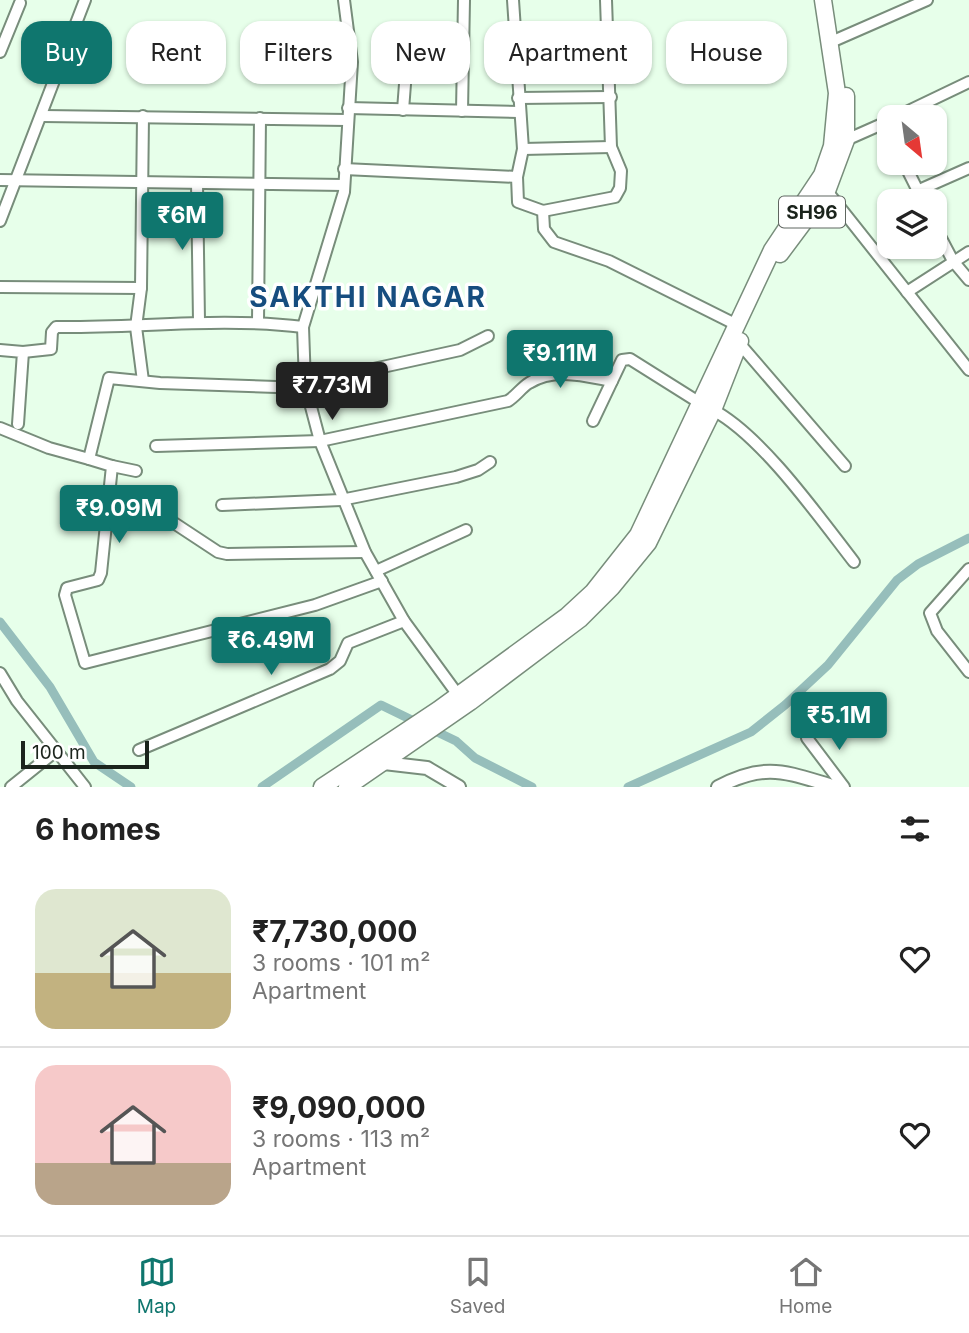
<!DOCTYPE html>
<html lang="en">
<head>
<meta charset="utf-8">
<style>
	:root { --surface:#fff; --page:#f2f2f2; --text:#222; --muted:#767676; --line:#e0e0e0; --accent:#0f766e }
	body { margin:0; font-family:Inter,sans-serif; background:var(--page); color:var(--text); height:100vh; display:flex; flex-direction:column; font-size:26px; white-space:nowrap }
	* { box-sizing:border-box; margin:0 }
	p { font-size:23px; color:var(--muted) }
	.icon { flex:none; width:38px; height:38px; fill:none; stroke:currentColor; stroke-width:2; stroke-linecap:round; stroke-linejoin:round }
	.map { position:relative; height:787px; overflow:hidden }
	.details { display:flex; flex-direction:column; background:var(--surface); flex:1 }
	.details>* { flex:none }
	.hud { position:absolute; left:21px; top:21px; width:928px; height:63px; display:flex; gap:14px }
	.needle { width:46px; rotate:151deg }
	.controls { position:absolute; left:877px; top:105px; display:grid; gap:14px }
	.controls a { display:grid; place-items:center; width:70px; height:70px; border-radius:14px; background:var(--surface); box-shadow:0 2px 5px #0004; font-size:35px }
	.scale { position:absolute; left:21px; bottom:18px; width:128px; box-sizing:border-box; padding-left:7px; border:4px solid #1b241c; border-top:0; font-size:19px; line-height:24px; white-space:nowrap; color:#1b241c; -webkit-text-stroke:5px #fff; paint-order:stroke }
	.price { position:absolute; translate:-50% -60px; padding:0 16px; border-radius:7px; background:var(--accent); color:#fff; font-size:23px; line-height:46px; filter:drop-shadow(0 2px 4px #0008) }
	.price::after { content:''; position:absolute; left:50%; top:42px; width:21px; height:16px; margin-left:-10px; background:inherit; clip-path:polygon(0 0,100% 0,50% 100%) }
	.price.current { background:#222; color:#fff }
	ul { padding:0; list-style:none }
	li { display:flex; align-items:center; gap:21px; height:175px; padding:0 35px }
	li+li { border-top:2px solid var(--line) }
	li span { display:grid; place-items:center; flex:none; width:196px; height:140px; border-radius:21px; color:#555 }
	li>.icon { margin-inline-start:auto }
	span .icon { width:84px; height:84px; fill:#fffc; stroke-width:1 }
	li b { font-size:30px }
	h2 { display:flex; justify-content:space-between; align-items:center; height:84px; padding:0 35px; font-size:30px }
	.pill { padding:0 24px; border-radius:21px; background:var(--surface); box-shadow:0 2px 5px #0004; font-size:24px; line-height:63px }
	.pill.current { background:var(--accent); color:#fff }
	.menu { display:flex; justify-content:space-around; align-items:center; height:98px; border-top:2px solid var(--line); background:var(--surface); font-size:19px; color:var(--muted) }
	.menu a { display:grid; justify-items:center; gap:4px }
	.menu .current { color:var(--accent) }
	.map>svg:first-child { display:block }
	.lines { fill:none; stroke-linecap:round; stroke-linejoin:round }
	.canal { stroke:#96bebb; stroke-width:9 }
	.minor-casing { stroke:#788d7b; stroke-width:14 }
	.tertiary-casing { stroke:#788d7b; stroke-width:16 }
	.primary-casing { stroke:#788d7b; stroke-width:19 }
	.minor { stroke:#fff; stroke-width:10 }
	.tertiary { stroke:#fff; stroke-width:12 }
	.primary { stroke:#fff; stroke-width:16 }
	.labels { text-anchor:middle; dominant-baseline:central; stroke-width:7; stroke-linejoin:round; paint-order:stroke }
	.shield { fill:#fff; stroke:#5f6660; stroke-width:2 }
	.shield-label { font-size:19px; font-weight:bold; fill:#1b241c }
	.district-label { font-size:28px; font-weight:bold; letter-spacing:2px; fill:#164d7f; stroke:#fff }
</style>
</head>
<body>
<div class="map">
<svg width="969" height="787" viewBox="0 0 969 787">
	<rect width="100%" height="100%" fill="#e7ffea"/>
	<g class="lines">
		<!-- canal -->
		<g class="canal">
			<polyline points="0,622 50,687 94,762 131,787"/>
			<polyline points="431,729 456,741 475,758 532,787"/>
			<polyline points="262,787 381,705 418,723"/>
			<polyline points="628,787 751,732 785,705 828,665 897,580 918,564 969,538"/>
		</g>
		<defs>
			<g id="minor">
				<polyline points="344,0 352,62 344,192 303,327 305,384 320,441 365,552 404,621 458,695"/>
				<polyline points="513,0 523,149 517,177"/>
				<polyline points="831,42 927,0"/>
				<polyline points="0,52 20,3"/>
				<polyline points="518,98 611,97"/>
				<polyline points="348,108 519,112"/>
				<polyline points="403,110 406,71"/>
				<polyline points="462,111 464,0"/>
				<polyline points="43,116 347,120"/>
				<polyline points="896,117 969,82"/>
				<polyline points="846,140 889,121"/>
				<polyline points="523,149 611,147"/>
				<polyline points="904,163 923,201"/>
				<polyline points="344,169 517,177 518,202 543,211 544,229 554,242 609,261 737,325"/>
				<polyline points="0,180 344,185"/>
				<polyline points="197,183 199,321"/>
				<polyline points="827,191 969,370"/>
				<polyline points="917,191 969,168"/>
				<polyline points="543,211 615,197 620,188 621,171 611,147 606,0"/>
				<polyline points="0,221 85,0"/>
				<polyline points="934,225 953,261 969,280"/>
				<polyline points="0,287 141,288"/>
				<polyline points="907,292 969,252"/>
				<polyline points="258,322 260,118"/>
				<polyline points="739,343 845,466"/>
				<polyline points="0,350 23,352 18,424"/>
				<path d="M23 352 51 349 52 332 56 327C139 328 220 317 303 327"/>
				<polyline points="143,381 136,327 141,288 143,116"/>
				<polyline points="305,384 460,350 488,336"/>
				<path d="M713 410C762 436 819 517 854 562"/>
				<polyline points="593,421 622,360 630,359 700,403"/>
				<polyline points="0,428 49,448 89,459 109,378 160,383 306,388"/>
				<path d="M156 446 320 441 508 401C516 396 522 387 529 383 554 367 585 376 612 381"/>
				<polyline points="89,459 112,466 101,573 98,580 67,588 65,595 85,663 315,605 382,581"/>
				<polyline points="112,466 136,471"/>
				<polyline points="222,505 341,500 456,477 478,470 490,462"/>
				<polyline points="174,523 218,552 227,554 365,552"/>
				<polyline points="969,569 930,613 937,631 969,672"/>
				<polyline points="376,571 466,530"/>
				<polyline points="0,673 17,701 85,787"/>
				<polyline points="807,738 844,787"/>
				<polyline points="139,750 330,669 340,661 348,643 404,621"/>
				<polyline points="11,787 57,750"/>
			</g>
			<g id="tertiary">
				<polyline points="379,759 384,763 427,768 459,787"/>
				<path d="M718 787C767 761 787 773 836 787"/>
			</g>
			<g id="primary">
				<polyline points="780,254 827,191 846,140 846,96"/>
				<polyline points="322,787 438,710 567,616 593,592 638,535 772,250 822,175 832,146 837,93 823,0"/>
				<polyline points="347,787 470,702 580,619 612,587 648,543 713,410 740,341"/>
			</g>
		</defs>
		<!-- minor casing -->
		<use href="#minor" class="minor-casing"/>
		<!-- tertiary casing -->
		<use href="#tertiary" class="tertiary-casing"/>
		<!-- primary casing -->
		<use href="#primary" class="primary-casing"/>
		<!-- minor -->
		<use href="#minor" class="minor"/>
		<!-- tertiary -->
		<use href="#tertiary" class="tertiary"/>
		<!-- primary -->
		<use href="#primary" class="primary"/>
	</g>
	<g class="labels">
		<!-- shield labels -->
		<rect class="shield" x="779" y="196.5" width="66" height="31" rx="5"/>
		<g class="shield-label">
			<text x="812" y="212">SH96</text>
		</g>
		<!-- district labels -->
		<g class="district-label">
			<text x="368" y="297">SAKTHI NAGAR</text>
		</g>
	</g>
</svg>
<div class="controls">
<a><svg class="needle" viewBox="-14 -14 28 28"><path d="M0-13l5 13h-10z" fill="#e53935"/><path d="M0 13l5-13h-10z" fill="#767676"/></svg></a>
<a><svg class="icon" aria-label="layers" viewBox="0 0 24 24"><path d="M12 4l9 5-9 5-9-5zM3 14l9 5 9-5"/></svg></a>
</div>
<div class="scale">100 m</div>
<b class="price" style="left:182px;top:252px">₹6M</b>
<b class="price" style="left:560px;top:390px">₹9.11M</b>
<b class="price current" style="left:332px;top:422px">₹7.73M</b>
<b class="price" style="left:119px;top:545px">₹9.09M</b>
<b class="price" style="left:271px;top:677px">₹6.49M</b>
<b class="price" style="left:839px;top:752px">₹5.1M</b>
<div class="hud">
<a class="pill current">Buy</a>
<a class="pill">Rent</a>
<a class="pill">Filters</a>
<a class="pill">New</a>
<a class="pill">Apartment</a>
<a class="pill">House</a>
</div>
</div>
<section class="details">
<h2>6 homes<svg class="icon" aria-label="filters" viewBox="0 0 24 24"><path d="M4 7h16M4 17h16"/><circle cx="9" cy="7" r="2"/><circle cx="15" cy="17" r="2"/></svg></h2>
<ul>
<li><span style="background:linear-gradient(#dfe7d0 60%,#c2b280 0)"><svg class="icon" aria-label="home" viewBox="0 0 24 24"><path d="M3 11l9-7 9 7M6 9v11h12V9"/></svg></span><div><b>₹7,730,000</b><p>3 rooms · 101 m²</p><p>Apartment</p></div><svg class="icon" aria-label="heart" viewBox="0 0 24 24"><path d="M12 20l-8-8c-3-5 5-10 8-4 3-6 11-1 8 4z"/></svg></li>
<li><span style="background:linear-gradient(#f6c9c9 70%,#b9a48a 0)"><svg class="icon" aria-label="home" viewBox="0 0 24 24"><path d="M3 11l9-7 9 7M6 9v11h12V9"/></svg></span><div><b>₹9,090,000</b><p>3 rooms · 113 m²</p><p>Apartment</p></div><svg class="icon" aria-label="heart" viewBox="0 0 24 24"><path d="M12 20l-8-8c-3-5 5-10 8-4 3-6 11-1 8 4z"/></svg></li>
</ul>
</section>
<nav class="menu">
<a class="current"><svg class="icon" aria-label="map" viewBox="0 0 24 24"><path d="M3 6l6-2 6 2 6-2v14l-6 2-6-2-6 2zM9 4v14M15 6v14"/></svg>Map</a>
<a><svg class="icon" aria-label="saved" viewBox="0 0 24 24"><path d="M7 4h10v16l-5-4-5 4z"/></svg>Saved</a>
<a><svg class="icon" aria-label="home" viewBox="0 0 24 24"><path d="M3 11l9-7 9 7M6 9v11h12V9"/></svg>Home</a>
</nav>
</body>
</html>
